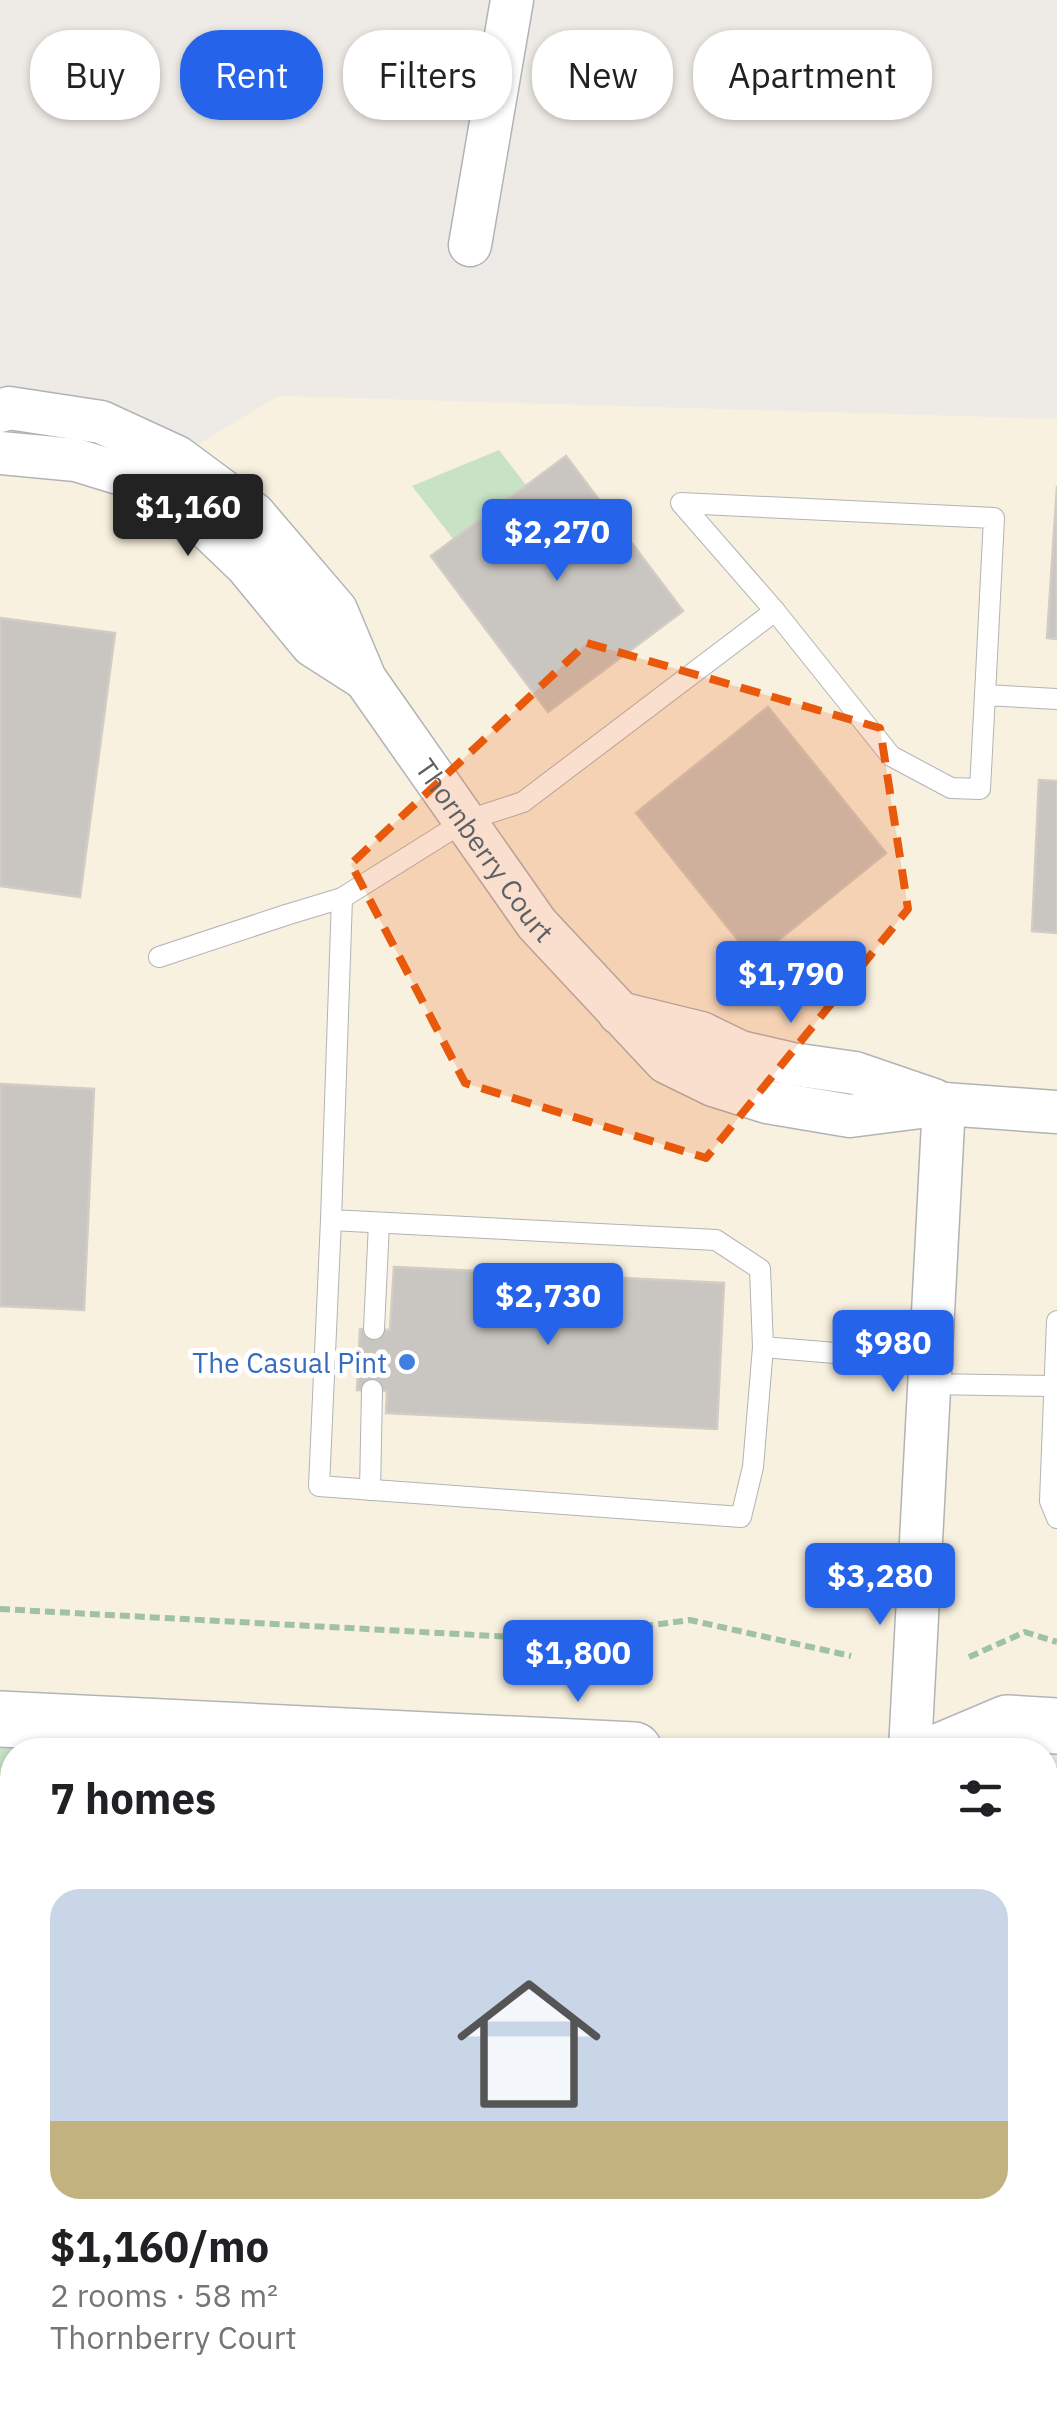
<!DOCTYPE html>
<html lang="en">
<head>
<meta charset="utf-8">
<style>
	:root { --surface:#fff; --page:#f6f6f6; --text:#202124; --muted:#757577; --accent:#2563eb }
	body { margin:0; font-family:"IBM Plex Sans",sans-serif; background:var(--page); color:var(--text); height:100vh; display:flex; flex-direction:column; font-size:38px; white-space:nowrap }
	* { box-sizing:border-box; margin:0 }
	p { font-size:32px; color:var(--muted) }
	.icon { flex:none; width:55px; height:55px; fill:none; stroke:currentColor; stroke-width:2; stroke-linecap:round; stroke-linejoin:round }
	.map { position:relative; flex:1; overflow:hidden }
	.details { position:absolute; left:0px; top:1738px; width:1058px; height:672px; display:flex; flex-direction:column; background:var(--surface); border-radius:40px 40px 0 0; box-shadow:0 2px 8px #0004 }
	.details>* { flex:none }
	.banner { position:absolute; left:30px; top:30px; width:998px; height:90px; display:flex; gap:20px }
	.price { position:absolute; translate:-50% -85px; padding:0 22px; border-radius:10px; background:var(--accent); color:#fff; font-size:32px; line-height:65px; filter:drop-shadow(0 2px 5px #0008) }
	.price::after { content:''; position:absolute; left:50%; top:60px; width:30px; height:22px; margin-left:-15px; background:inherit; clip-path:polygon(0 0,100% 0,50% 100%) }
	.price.selected { background:#222; color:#fff }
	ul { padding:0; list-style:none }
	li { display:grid; align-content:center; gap:20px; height:530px; padding:0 50px }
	li span { display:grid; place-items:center; height:310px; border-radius:30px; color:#555 }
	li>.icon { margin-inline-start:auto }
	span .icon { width:180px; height:180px; fill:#fffc; stroke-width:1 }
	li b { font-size:42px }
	h2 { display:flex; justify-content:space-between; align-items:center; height:120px; padding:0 50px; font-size:42px }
	.tag { padding:0 35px; border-radius:40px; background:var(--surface); box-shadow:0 2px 8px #0004; font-size:35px; line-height:90px }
	.tag.selected { background:var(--accent); color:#fff }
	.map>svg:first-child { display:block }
	.commercial { fill:#f9f1df }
	.green { fill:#c8e2c6 }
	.building { fill:#c9c6c2; stroke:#d2ccc5; stroke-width:2.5 }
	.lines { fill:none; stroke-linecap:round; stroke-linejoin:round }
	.service-casing { stroke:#b1b3b6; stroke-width:22 }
	.minor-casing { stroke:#b1b3b6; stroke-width:45 }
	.secondary-casing { stroke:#b2b5b8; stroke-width:58 }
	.path { stroke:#9fc2a6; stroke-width:6; stroke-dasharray:10 5; stroke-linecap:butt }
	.service { stroke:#fff; stroke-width:20 }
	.minor { stroke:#fff; stroke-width:42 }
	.secondary { stroke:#fff; stroke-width:55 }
	.marked { fill:#e8590c; fill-opacity:0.2; stroke:#e8590c; stroke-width:8; stroke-dasharray:20 12; stroke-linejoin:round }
	.shop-dot { fill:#3f7fe0; stroke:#fff; stroke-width:4 }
	.labels { text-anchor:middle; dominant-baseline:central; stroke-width:10; stroke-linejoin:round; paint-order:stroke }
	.street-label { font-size:28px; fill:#5d6164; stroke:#fff }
	.shop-label { font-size:28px; fill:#366cbe; stroke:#fff; text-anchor:end }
</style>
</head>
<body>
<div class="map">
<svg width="1057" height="2409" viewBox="0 0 1057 2409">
	<rect width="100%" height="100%" fill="#eeebe6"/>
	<!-- commercial -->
	<polygon class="commercial" points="278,396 1057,419 1057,1726 943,1750 634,1750 0,1719 0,411 177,457"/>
	<!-- green -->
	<g class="green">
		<polygon points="499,450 526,485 454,540 412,486"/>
		<polygon points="0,1719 443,1750 12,1750 12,2253 0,2252"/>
	</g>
	<!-- building -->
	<g class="building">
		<polygon points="566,456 683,611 548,712 431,556"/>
		<polygon points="1057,486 1057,639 1047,638"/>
		<polygon points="0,618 115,633 80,897 0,886"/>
		<polygon points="768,707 886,853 754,960 636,813"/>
		<polygon points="1039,780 1057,781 1057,933 1032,931"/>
		<polygon points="0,1084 94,1089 84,1310 0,1306"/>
		<polygon points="394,1267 724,1283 717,1429 386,1413 387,1391 357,1390 360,1329 390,1330"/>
	</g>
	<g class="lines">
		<defs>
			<g id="service">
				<polyline points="775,611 681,503 994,518 985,695"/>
				<polyline points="159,957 286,915 342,898"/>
				<polyline points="331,1220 319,1486 741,1517 753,1467 763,1347"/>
				<polyline points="1057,1321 1050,1501 1057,1518"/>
				<polyline points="374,1329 379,1223"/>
				<polyline points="931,1361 763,1347 760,1269 716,1240 331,1220 342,898 465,821 523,802 775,611 891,756 951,788 980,789 985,695 1057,699"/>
				<polyline points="929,1384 1054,1386"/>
				<polyline points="370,1490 372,1390"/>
			</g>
			<g id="minor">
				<polyline points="470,245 512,0"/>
				<path id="s1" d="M0 411 9 408 101 422 177 457 254 514 336 610 365 679 537 924 666 1062 713 1085 767 1102 850 1116 944 1104 1057 1112"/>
				<polyline points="0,453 76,460 141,480 199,520 246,565 312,645 365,679"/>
				<polyline points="619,1013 701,1033 740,1052 792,1064 855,1073 934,1100"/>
				<polyline points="910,1750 944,1104"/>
				<polyline points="871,2409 871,2398"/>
			</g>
			<g id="secondary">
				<polyline points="0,1719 634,1750"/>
				<polyline points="943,1750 1007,1723 1057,1726"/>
				<polyline points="1045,1795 1057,1796"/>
			</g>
		</defs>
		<!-- service casing -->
		<use href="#service" class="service-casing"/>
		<!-- minor casing -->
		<use href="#minor" class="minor-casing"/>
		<!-- secondary casing -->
		<use href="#secondary" class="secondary-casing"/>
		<!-- path -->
		<g class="path">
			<polyline points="0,1609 550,1639 690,1620 851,1656"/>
			<polyline points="969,1657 1025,1632 1057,1642"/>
		</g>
		<!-- service -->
		<use href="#service" class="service"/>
		<!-- minor -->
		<use href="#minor" class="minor"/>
		<!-- secondary -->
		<use href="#secondary" class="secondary"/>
	</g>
	<!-- marked area -->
	<path class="marked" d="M587 643 880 728 908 909 706 1158 465 1083 351 864Z"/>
	<!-- markers -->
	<circle class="shop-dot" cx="407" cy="1362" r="10"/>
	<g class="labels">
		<!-- street labels -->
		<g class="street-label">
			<text stroke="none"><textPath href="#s1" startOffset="692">Thornberry Court</textPath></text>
		</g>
		<!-- shop labels -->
		<g class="shop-label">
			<text x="387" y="1362">The Casual Pint</text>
		</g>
	</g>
</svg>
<b class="price selected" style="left:188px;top:559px">$1,160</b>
<b class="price" style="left:557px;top:584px">$2,270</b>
<b class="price" style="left:791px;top:1026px">$1,790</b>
<b class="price" style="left:548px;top:1348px">$2,730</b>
<b class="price" style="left:893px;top:1395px">$980</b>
<b class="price" style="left:880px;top:1628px">$3,280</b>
<b class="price" style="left:578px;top:1705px">$1,800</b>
<div class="banner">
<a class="tag">Buy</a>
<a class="tag selected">Rent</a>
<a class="tag">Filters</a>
<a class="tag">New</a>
<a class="tag">Apartment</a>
</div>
<section class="details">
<h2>7 homes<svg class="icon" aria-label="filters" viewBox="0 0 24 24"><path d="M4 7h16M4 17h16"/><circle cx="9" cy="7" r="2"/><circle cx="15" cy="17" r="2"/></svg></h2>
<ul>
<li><span style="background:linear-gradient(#c9d6e8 75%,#c2b280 0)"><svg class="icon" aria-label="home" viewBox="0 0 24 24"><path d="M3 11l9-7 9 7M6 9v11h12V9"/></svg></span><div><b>$1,160/mo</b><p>2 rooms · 58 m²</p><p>Thornberry Court</p></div></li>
</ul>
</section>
</div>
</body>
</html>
